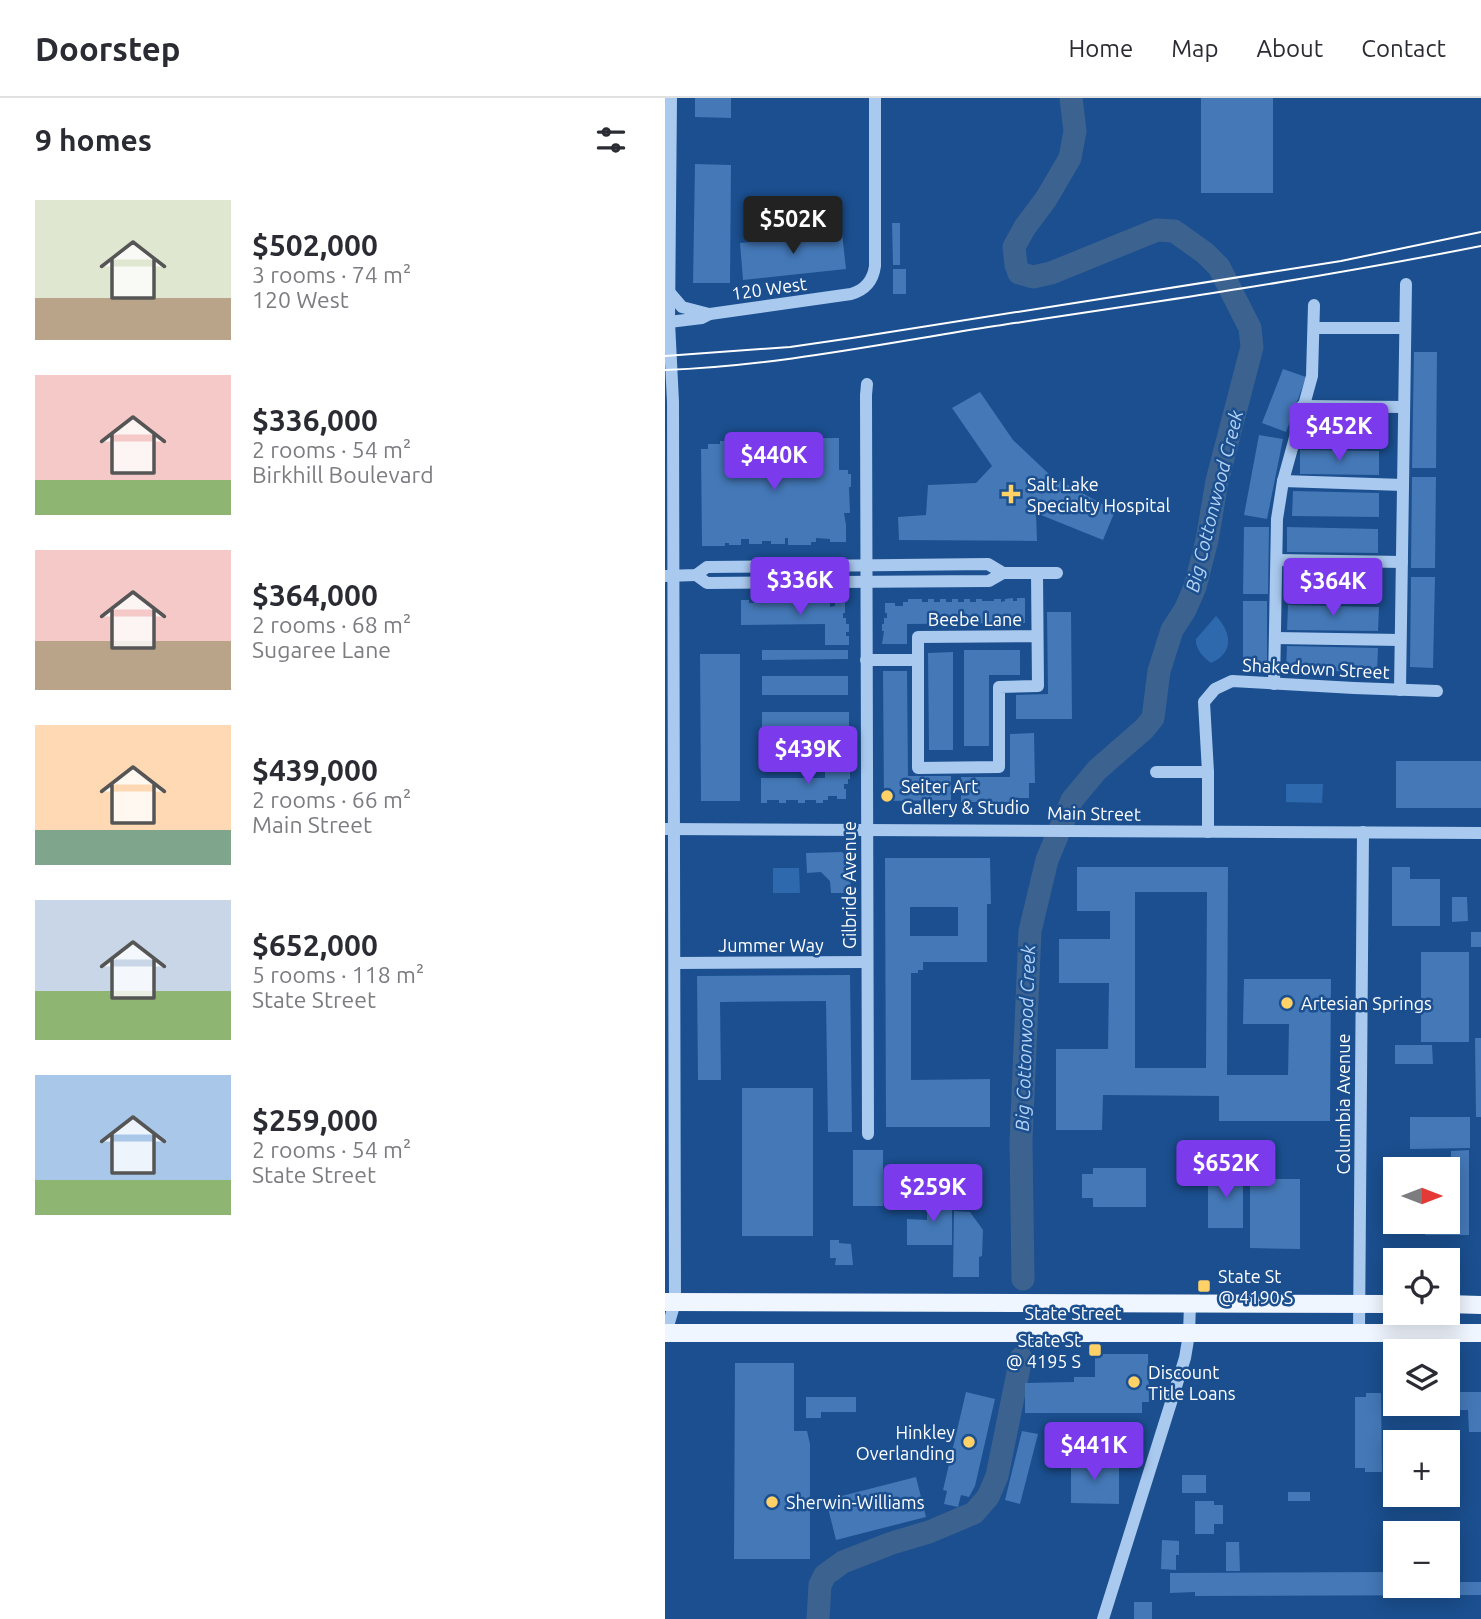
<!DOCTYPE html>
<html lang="en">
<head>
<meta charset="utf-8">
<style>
	:root { --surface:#fff; --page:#f2f2f3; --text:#2b2b33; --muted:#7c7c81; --line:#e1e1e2; --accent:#7c3aed }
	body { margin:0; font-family:Ubuntu,sans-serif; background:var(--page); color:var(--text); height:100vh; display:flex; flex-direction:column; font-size:26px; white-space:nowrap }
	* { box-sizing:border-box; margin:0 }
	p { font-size:23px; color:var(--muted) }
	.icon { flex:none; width:38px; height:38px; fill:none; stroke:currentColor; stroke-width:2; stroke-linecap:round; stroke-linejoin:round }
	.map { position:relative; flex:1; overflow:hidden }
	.panel { display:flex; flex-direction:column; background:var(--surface); width:665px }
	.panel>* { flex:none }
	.needle { width:46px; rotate:90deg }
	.controls { position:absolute; left:718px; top:1059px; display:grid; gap:14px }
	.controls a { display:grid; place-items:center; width:77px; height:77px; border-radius:0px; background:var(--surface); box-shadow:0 4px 18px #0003; font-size:35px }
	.price { position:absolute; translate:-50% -60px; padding:0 16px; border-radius:7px; background:var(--accent); color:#fff; font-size:23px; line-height:46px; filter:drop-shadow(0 2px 4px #0008) }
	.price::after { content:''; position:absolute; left:50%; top:42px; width:21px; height:16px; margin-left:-10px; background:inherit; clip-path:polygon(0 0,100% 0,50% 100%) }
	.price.current { background:#222; color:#fff }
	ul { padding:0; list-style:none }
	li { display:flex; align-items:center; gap:21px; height:175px; padding:0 35px }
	li span { display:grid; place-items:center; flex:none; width:196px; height:140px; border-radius:0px; color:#555 }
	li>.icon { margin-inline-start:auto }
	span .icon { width:84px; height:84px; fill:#fffc; stroke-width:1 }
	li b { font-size:30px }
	h2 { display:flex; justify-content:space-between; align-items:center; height:84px; padding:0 35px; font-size:30px }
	header { display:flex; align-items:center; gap:42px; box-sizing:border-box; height:98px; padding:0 35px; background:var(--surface); border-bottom:2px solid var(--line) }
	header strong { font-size:33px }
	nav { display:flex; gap:38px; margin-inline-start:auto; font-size:24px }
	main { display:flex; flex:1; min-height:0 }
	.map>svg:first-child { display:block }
	.green { fill:#2e69ad }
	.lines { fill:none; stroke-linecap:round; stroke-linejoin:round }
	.river { stroke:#3c6290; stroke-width:23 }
	.building { fill:#4478b7; fill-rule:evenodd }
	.minor { stroke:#a9c9ee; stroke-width:12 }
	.major { stroke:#f0f6ff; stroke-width:18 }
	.tram { stroke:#fff; stroke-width:2 }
	.poi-dot { fill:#ffd166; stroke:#1b4f8f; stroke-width:2.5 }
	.labels { text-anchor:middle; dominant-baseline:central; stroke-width:5; stroke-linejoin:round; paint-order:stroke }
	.street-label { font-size:18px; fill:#fff; stroke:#1b4f8f }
	.poi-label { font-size:18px; fill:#fff; stroke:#1b4f8f; text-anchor:start }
	.water-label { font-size:19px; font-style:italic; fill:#b5d3f5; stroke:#1b4f8f }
</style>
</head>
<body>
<header>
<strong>Doorstep</strong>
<nav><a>Home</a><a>Map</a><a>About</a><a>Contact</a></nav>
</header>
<main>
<section class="panel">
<h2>9 homes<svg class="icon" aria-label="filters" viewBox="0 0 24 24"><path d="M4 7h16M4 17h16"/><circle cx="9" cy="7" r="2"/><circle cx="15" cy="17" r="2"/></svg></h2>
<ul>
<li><span style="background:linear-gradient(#dfe7d0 70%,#b9a48a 0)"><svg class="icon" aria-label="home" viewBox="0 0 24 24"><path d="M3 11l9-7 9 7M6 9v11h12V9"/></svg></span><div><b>$502,000</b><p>3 rooms · 74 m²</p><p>120 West</p></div></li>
<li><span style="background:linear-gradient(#f6c9c9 75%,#8fb573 0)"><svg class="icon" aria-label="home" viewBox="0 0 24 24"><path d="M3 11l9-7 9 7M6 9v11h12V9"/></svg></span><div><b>$336,000</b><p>2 rooms · 54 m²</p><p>Birkhill Boulevard</p></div></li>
<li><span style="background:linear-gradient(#f6c9c9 65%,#b9a48a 0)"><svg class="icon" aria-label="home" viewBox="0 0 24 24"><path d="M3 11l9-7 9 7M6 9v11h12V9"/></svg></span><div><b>$364,000</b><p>2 rooms · 68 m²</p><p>Sugaree Lane</p></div></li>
<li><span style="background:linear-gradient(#ffd9b3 75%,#7fa58c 0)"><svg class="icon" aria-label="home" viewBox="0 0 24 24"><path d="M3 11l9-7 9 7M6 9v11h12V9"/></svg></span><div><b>$439,000</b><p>2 rooms · 66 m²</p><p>Main Street</p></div></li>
<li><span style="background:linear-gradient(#c9d6e8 65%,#8fb573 0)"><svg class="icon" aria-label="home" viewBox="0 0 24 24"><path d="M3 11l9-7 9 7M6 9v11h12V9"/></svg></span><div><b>$652,000</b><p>5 rooms · 118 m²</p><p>State Street</p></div></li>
<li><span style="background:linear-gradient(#a9c7e8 75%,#8fb573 0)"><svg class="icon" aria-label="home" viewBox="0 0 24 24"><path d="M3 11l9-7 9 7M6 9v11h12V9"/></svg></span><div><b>$259,000</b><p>2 rooms · 54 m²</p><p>State Street</p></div></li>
</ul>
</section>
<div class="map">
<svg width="816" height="1521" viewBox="0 0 816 1521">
	<rect width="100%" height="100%" fill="#1b4f8f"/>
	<!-- green -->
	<g class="green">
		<path d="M551 518C567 535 569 555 546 565 539 560 530 551 531 541Z"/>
		<polygon points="621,686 658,686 657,705 621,704"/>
		<polygon points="108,770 134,770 135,795 108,795"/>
	</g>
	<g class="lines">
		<!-- river -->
		<g class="river">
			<polyline points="358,1181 356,1043 365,833 382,762 407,702 432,672 479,631 488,620 494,573 507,532 520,512 530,489 542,442 552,383 587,249 585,230 554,169 540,155 509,133 492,132 386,175 368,179 354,175 351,167 349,149 360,129 381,101 405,60 410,33 406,0"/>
			<polyline points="153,1521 155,1487 160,1477 178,1464 227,1445 264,1434 309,1415 323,1399 332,1378 356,1260"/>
		</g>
	</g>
	<!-- building -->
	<g class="building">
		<polygon points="30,0 66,0 66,20 30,19"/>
		<rect x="536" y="0" width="72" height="95"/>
		<polygon points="30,66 66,67 65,185 28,185"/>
		<polygon points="227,125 235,125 235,167 228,167"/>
		<polygon points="177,135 181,171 78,182 75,145"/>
		<rect x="228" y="171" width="13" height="25"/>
		<polygon points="749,254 772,254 771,370 747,370"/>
		<polygon points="618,271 641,279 621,334 597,325"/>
		<polygon points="315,294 348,342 386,378 450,413 438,442 371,415 372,443 234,442 233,419 261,417 263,387 311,385 327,368 287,310"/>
		<polygon points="648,315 715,317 714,341 647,339"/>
		<polygon points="594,337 618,341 602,421 579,417"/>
		<polygon points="174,340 174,372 183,372 183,376 186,376 186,389 184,389 185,415 179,415 181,427 181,444 165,444 165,441 151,440 151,444 146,444 146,447 123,447 123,440 120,440 120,446 106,446 106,443 97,443 97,446 84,446 84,441 76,441 76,447 64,447 64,445 60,445 60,448 37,448 36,351 43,351 43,346 55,346 55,343 60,343 60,341"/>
		<polygon points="635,352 714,353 714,377 635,376"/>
		<polygon points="747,379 771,379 770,470 746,470"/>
		<polygon points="628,393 714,395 714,419 627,418"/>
		<polygon points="579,429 604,429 603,496 578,496"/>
		<polygon points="622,429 713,431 713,455 622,454"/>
		<polygon points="622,470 713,472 713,496 622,495"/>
		<polygon points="746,479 770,479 768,570 745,569"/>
		<polygon points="348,500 348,503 352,503 352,500 360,500 360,525 242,526 242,546 217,546 219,533 217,533 217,526 219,526 219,520 222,520 222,515 220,515 220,505 230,505 230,508 238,508 238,504 243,504 243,501 257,501 257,504 263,504 263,501 269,501 269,504 275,504 275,501 281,501 281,504 287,504 287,501 293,501 293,504 299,504 299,501 305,501 305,504 311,504 311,501 317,501 317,503 329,503 329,501 336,501 336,504 340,503 340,501"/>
		<polygon points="131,501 137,501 137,505 143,505 143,501 157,501 157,504 165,504 165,509 170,508 170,505 180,505 180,515 178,515 178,520 181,520 181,526 184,526 184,534 181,534 181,538 184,538 184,547 160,547 160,526 76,527 76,502 84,502 84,505 89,505 89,502 96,502 96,505 101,505 101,502 107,502 107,505 119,504 119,502 125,502 125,505 131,504"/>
		<rect x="578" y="503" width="24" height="67"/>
		<polygon points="623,507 714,509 713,533 622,532"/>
		<polygon points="382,514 406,514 407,621 351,621 351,597 383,596"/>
		<polygon points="622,548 713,550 712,574 621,572"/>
		<polygon points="97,552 183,552 183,561 97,562"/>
		<polygon points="299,552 355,552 355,577 324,577 324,648 299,648"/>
		<polygon points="288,554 288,652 264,652 263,555"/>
		<polygon points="35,556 75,556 75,703 36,703"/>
		<polygon points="218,573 242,573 243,678 286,678 286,702 219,703"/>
		<rect x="97" y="578" width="86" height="19"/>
		<polygon points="97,614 184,614 184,632 97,633"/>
		<polygon points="369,635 370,685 364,685 364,700 346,700 347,704 296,704 296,679 345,679 345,636"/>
		<polygon points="166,663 179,663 181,673 185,673 185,681 183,681 183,686 179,686 179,691 181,691 181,701 172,701 172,698 163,698 163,702 158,702 158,705 151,705 151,702 140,702 140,705 133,705 133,702 121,702 121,705 114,705 114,702 102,702 102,705 96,705 96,680 160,680 160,665 166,665"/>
		<rect x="731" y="663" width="85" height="47"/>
		<polygon points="177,754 185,763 186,795 166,795 165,783 156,774 142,775 141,755"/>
		<path d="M220 760H325L326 806H322V864H258V872H253V875H246V982L325 981V1029H221ZM245 809H293V838H245Z"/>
		<path d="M412 769H563L562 977H623L624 926H578L579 881H666L665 1023H554V998L438 997 437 1032H391V951H443L444 885H394V841H445V813H412ZM470 794H542L541 970H470Z"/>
		<polygon points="727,769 745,769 745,781 775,781 775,828 727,828"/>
		<polygon points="787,799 802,799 803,823 787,824"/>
		<rect x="806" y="834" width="10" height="15"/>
		<rect x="756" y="854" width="48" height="90"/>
		<polygon points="185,877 187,1034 163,1034 161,903 55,904 56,982 33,982 32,878"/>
		<polygon points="810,940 816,940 816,1019 811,1019"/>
		<polygon points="730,947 767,947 768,966 730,966"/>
		<rect x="77" y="990" width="71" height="148"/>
		<polygon points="745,1019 805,1019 805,1050 745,1051"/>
		<rect x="188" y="1052" width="30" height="56"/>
		<polygon points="804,1052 804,1137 760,1137 760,1124 782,1124 782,1086 786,1086 786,1053"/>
		<polygon points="428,1070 481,1070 481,1109 428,1109 428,1100 417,1100 417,1076 428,1076"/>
		<rect x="543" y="1075" width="35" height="55"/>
		<polygon points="585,1081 635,1081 635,1151 585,1150"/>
		<polygon points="262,1098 287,1098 287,1147 242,1147 242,1121 262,1122"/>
		<polygon points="289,1113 305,1114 318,1132 317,1158 314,1159 314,1179 288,1179"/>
		<polygon points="165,1142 174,1142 174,1145 186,1146 188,1167 170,1167 171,1160 165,1160"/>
		<polygon points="430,1256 483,1256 484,1304 477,1304 477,1315 360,1315 360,1285 409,1284 409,1279 430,1279"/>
		<polygon points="724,1258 730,1258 729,1301 721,1301 721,1283 724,1283"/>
		<polygon points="70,1265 129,1265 129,1333 142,1333 145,1346 145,1461 69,1461"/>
		<polygon points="301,1294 330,1301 310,1388 304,1399 296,1397 293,1409 279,1406 282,1393 278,1392"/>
		<polygon points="795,1294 816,1294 816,1334 804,1334 803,1312 795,1312"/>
		<polygon points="701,1295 716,1295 717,1374 700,1374 700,1370 690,1370 690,1299 701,1299"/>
		<polygon points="141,1299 191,1299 191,1314 156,1314 156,1320 141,1320"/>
		<polygon points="357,1333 373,1336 355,1406 340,1402"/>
		<rect x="439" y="1340" width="19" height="17"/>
		<polygon points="406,1359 430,1360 430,1366 454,1367 454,1406 406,1405"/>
		<rect x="517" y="1377" width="24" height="18"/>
		<polygon points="251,1379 261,1419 171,1442 161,1402"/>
		<rect x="623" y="1394" width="22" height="9"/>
		<polygon points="530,1403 549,1403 549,1407 558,1407 558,1426 549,1426 549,1436 530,1436"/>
		<polygon points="497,1442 514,1443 514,1457 511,1457 511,1472 496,1471"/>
		<polygon points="561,1444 574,1444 575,1473 561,1473"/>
		<polygon points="725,1474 725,1485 730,1485 730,1488 782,1488 782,1484 816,1484 816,1497 530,1498 530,1494 505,1495 505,1475"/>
		<rect x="469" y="1504" width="18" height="17"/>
	</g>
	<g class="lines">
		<!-- minor -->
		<g class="minor">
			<polyline points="5,195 17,209 44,216"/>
			<path d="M4 224 37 220 45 216 186 196C200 192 208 183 210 168V0"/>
			<polyline points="649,230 740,230"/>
			<polyline points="202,286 201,297 203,1036"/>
			<polyline points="637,308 739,309"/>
			<polyline points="618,383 738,387"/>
			<polyline points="612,462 737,464"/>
			<polyline points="372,475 373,588 334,589 334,669 253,670 253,539 372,538"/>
			<polyline points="31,477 42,485 324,483 338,475"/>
			<polyline points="0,478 31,477 42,469 323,466 338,475 392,475"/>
			<polyline points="610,540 735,542"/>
			<polyline points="201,562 253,562"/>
			<polyline points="609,586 612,421 618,383 647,278 649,207"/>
			<polyline points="735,592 741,186"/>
			<polyline points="491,674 543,674"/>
			<polyline points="0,731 816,735"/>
			<polyline points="543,734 543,674 539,604 550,591 567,583 689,590 772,593"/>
			<polyline points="10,865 202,864"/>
			<polyline points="1,1235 10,1204 8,304 4,224 6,0"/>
			<polyline points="694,1236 698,734"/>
			<polyline points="438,1521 520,1260 524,1236 525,1206"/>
		</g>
		<!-- major -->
		<g class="major">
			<polyline points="0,1204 730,1206"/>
			<polyline points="782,1206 816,1207"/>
			<polyline points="0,1235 816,1235"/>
		</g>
		<!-- tram -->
		<g class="tram">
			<polyline points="0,258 125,249 187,240 676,163 816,134"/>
			<path d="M0 272C111 268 221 245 330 228 492 204 655 180 816 148"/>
		</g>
	</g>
	<!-- markers -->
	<g class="poi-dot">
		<path d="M342.5 385.5h7v7h7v7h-7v7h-7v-7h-7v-7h7z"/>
		<circle cx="222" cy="698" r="7"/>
		<circle cx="622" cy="905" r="7"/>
		<rect x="532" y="1181" width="14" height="14" rx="3.5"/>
		<rect x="423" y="1245" width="14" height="14" rx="3.5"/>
		<circle cx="469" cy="1284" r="7"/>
		<circle cx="304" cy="1344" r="7"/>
		<circle cx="107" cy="1404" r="7"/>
	</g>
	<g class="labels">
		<!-- street labels -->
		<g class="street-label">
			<text transform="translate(104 190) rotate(-8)">120 West</text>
			<text x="310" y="521">Beebe Lane</text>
			<text transform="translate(651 570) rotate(3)">Shakedown Street</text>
			<text transform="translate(429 715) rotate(1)">Main Street</text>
			<text transform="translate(184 787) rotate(-90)">Gilbride Avenue</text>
			<text x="106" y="847">Jummer Way</text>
			<text transform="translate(678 1006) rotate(-90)">Columbia Avenue</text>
			<text x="408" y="1215">State Street</text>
		</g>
		<!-- poi labels -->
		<g class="poi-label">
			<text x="362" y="386">Salt Lake<tspan x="362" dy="21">Specialty Hospital</tspan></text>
			<text x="236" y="688">Seiter Art<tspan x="236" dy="21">Gallery &amp; Studio</tspan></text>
			<text x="636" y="905">Artesian Springs</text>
			<text x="553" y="1178">State St<tspan x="553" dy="21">@ 4190 S</tspan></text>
			<text x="416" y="1242" text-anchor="end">State St<tspan x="416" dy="21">@ 4195 S</tspan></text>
			<text x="483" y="1274">Discount<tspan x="483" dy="21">Title Loans</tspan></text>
			<text x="290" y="1334" text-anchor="end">Hinkley<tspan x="290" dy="21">Overlanding</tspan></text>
			<text x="121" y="1404">Sherwin-Williams</text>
		</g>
		<!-- water labels -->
		<g class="water-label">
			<text transform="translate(549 403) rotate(-76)">Big Cottonwood Creek</text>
			<text transform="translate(360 940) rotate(-88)">Big Cottonwood Creek</text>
		</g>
	</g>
</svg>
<div class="controls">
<a><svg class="needle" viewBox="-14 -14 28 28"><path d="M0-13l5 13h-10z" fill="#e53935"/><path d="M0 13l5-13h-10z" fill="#7c7c81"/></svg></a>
<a><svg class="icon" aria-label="locate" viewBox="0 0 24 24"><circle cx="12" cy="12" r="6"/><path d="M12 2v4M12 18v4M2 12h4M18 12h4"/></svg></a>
<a><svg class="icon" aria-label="layers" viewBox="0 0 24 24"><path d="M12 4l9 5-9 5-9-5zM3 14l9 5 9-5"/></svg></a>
<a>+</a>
<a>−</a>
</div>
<b class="price current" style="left:128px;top:158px">$502K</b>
<b class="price" style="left:674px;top:365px">$452K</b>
<b class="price" style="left:109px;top:394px">$440K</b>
<b class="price" style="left:135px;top:519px">$336K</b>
<b class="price" style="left:668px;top:520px">$364K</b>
<b class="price" style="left:143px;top:688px">$439K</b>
<b class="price" style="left:561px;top:1102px">$652K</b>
<b class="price" style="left:268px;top:1126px">$259K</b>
<b class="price" style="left:429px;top:1384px">$441K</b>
</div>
</main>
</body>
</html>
